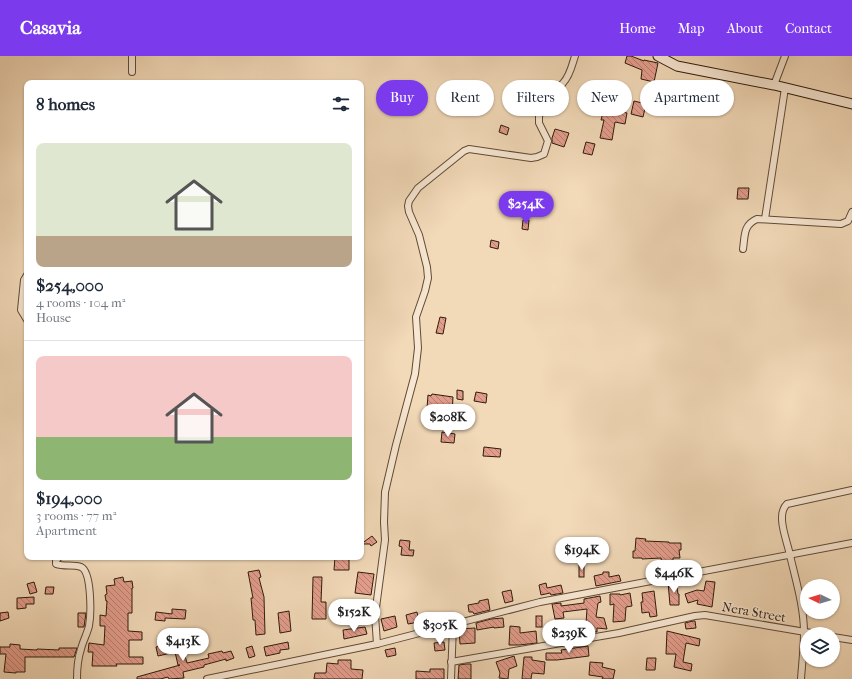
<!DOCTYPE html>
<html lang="en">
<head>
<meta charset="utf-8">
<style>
	:root { --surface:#fff; --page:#f2f2f3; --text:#1f2937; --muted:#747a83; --line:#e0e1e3; --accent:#7c3aed }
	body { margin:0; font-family:"IM FELL French Canon",serif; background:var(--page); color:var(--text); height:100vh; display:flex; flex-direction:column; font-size:15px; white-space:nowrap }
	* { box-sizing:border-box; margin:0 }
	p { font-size:13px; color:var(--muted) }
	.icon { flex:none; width:22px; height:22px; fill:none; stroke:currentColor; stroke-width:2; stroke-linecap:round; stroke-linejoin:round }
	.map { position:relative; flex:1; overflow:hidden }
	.details { position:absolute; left:24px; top:24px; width:340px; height:480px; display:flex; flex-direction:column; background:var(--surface); border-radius:8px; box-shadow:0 1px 3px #0004 }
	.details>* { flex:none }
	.top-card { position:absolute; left:376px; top:24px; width:380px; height:36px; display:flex; gap:8px }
	.needle { width:26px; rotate:275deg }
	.tools { position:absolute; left:800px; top:523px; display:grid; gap:8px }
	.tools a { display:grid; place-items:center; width:40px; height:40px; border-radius:50%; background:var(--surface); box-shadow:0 1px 3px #0004; font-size:20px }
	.price { position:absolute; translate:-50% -34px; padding:0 9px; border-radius:14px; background:#fff; color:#222; font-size:13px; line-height:26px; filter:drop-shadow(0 1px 2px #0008) }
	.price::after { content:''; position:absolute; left:50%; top:24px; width:12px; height:9px; margin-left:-6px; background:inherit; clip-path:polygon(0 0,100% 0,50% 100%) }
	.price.current { background:var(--accent); color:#fff }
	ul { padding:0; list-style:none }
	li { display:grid; align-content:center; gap:8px; height:212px; padding:0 12px }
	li+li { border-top:1px solid var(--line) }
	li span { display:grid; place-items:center; height:124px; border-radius:8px; color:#555 }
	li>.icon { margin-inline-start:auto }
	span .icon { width:72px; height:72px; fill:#fffc; stroke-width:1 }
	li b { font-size:17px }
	h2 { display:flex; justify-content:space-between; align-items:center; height:48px; padding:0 12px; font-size:17px }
	.pill { padding:0 14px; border-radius:18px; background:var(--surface); box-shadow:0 1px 3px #0004; font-size:14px; line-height:36px }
	.pill.current { background:var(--accent); color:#fff }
	header { display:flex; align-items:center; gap:24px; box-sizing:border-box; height:56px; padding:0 20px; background:var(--accent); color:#fff }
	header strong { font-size:19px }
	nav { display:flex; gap:22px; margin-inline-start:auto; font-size:14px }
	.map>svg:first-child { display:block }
	.building { fill:url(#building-back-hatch); stroke:#2f1b0b }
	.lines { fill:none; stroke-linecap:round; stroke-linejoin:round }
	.street-casing { stroke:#604a36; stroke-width:8 }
	.secondary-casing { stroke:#2f1b0b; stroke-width:11 }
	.street { stroke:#f7e6d1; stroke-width:6 }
	.secondary { stroke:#f7e6d1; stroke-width:9 }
	.labels { text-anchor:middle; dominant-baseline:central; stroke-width:3; stroke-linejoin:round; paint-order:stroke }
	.street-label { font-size:13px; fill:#2f1b0b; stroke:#f7e6d1 }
</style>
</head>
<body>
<header>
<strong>Casavia</strong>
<nav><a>Home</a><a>Map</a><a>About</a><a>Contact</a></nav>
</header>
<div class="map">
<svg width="852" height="623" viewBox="0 0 852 623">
	<defs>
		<pattern id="building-back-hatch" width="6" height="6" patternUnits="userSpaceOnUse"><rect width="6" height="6" fill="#e39d8c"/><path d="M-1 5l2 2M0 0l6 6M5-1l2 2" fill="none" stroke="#b87f71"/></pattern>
	</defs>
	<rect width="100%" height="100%" fill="#f2d9b8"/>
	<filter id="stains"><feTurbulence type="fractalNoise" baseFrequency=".005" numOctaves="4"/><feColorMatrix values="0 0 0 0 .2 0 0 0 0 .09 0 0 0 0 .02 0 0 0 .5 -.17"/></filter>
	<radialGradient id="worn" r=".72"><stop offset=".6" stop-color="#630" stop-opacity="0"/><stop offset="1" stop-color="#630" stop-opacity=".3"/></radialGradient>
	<!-- building -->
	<g class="building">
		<polygon points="627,0 631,0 644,5 644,4 658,7 654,26 641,23 642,14 625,7"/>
		<polygon points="522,43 535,45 533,56 520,53"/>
		<polygon points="634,45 646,48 643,61 631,58"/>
		<polygon points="604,53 613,56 614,54 627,57 625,68 615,66 612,84 600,82 604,64 601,64"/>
		<polygon points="501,69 509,72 507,79 499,76"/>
		<polygon points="555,73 569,77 564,91 552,87 552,82"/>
		<polygon points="586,86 595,88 592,99 583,97"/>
		<polygon points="738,132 749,132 748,143 737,143"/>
		<polygon points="523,164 529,164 528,174 522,173"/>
		<polygon points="491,184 499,186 498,193 490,191"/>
		<polygon points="440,261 446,262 443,278 436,277"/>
		<polygon points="457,334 463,335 463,344 457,343"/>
		<polygon points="476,336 487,338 486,347 474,345"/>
		<polygon points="432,338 453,341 452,358 444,357 444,354 427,352 428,339 431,340"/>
		<polygon points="442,376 455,378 454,387 441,386"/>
		<polygon points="484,391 501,393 500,401 483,400"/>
		<polygon points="372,480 377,486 371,490 370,488 361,488"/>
		<polygon points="636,482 646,483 645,485 669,486 669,487 681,487 681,494 679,494 680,502 673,502 673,506 662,507 661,502 642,503 642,502 633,502 633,495 635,495"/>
		<polygon points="400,484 410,485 409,494 414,494 413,500 401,499 402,491 399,490"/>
		<polygon points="335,501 349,501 349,514 334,514"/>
		<rect x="579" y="509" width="5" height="12"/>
		<polygon points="259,514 261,521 259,522 264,541 265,578 256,579 255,564 253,564 251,542 253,542 248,516"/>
		<polygon points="358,516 374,518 371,539 355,537"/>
		<polygon points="603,516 609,516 609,521 619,519 621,525 596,530 594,520 603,518"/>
		<polygon points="123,521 124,526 132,525 133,532 132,532 132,557 128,557 128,575 142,576 142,584 129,584 129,601 143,601 143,608 116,608 117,610 92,610 93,596 88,596 89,587 104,589 105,570 100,570 100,559 106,560 107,545 106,545 105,539 107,538 106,530 115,529 114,523"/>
		<polygon points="313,521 322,521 321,546 326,546 326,563 312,563"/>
		<polygon points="676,525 678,538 679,538 679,549 670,549 668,526"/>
		<polygon points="706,525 715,526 712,551 697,548 698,544 688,547 685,538 697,534 704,535"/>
		<polygon points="34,526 37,536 30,538 27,528"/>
		<polygon points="546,527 547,532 561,529 563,537 551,539 550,537 541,539 539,529"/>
		<polygon points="46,531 54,531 53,538 45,538"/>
		<polygon points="511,534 513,545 505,547 502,536"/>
		<polygon points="654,535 657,560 650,561 649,556 642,557 641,546 643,546 642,537"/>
		<polygon points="630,537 632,550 626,551 625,565 613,566 614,548 610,549 610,538 620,538 620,539"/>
		<polygon points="600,540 601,546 598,547 596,561 604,562 607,573 597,572 597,576 582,575 582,567 586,567 587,553 563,556 564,562 555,563 552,548 561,547 561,550 584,547 584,543"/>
		<polygon points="34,541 34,548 26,548 26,552 17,553 17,542"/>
		<polygon points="488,543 490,554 474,558 473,556 469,556 468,549 479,547 479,545"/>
		<polygon points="172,553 186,554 185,563 165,562 165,565 155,564 156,556 172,558"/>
		<polygon points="289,555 291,575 280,577 278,557"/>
		<polygon points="8,556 9,562 0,565 0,557"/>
		<polygon points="417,556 419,566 408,568 406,559"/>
		<polygon points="78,557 86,557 84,571 78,571"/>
		<polygon points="395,560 397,571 384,575 381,563"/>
		<rect x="536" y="560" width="6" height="11"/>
		<polygon points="503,562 504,571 494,572 494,571 477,574 476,567 491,563"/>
		<polygon points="693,565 695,565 696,572 686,573 685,567"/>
		<polygon points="510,570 520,571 520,577 536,575 537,587 519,589 509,589"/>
		<polygon points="365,571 367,578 344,583 343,574"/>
		<polygon points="475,572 475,587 460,588 459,573"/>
		<polygon points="667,575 700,583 699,590 686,587 683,606 692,608 691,615 674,611 676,598 666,598"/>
		<polygon points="288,586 289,593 280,594 280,597 266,600 264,591"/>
		<polygon points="444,586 445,594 435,595 434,587"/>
		<polygon points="185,587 187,596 184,596 187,607 209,602 208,598 222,595 223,597 231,595 234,602 226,605 226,603 204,609 204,611 183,616 184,622 169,623 168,621 160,623 137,623 137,621 180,609 178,609 175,596 158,600 156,591 170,588 170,590"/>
		<polygon points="10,588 20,589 20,593 37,594 37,593 59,594 59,592 77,592 74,601 25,601 25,616 16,616 16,617 4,616 6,598 0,598 0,591 10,591"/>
		<polygon points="252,590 255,600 249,602 246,592"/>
		<polygon points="588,590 589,600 557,604 546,604 546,597 562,597 561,594"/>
		<polygon points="395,592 396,599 387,601 385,594"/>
		<polygon points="514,600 517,610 509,613 508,623 499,622 500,617 496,606"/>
		<polygon points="524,601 532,601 532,604 545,606 544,618 532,617 531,623 522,623"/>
		<polygon points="647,602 656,602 655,614 646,614"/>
		<polygon points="338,604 351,604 351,613 363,614 362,623 314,623 315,617 326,617 327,607 338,608"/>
		<polygon points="590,606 603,607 602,611 615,614 613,623 602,623 603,621 589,619"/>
		<polygon points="466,608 471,608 471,623 458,623 459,609"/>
		<polygon points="430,613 444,613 444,623 416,623 416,615 430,616"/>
	</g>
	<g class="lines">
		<defs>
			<g id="street">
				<polyline points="132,0 132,16"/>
				<polyline points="774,29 785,0"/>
				<polyline points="765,163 785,32"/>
				<path d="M743 193C745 180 743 169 757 163L841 168 848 165 852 156"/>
				<polyline points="27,219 24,224 21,254 27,264"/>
				<path d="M59 501 56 505V508C64 511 74 508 81 511 92 516 91 559 89 570 87 578 83 585 81 593 78 602 77 613 77 623"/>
				<polyline points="833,581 852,584"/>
				<path d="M377 588 375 559 385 484 384 466 385 436 396 389 415 318 418 292 416 261 425 235 428 222 427 211 419 179 409 156 408 150 409 145 418 132 464 95 469 93 531 102 537 101 544 98 548 85 539 67V60L549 35C553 31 560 32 563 27 570 20 572 9 575 0"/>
				<polyline points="451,606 619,577 695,560 705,559 817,578"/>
				<polyline points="207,623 377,588 540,546 852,487"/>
				<polyline points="451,623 453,569"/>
				<path d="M801 623C802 608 804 592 804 577 804 549 795 522 789 495 786 482 776 458 787 448L852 434"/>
			</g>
			<polyline id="secondary" points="658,0 677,10 774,29 852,48"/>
		</defs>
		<!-- street casing -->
		<use href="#street" class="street-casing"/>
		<!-- secondary casing -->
		<use href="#secondary" class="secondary-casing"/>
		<!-- street -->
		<use href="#street" class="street"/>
		<!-- secondary -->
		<use href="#secondary" class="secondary"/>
	</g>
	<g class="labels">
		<!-- street labels -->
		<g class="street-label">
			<text transform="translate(754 556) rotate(10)">Nera Street</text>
		</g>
	</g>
	<rect width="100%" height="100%" filter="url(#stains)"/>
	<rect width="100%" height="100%" fill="url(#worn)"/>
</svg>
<div class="tools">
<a><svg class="needle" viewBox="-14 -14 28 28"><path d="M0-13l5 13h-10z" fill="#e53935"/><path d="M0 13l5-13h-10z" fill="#747a83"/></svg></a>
<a><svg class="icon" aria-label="layers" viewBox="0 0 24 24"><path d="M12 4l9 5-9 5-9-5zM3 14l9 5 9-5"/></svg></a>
</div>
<b class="price current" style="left:526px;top:169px">$254K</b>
<b class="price" style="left:448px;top:382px">$208K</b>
<b class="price" style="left:582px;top:515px">$194K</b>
<b class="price" style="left:674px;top:538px">$446K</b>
<b class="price" style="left:354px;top:577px">$152K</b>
<b class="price" style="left:440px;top:590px">$305K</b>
<b class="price" style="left:569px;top:598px">$239K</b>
<b class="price" style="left:183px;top:606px">$413K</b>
<div class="top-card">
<a class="pill current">Buy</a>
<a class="pill">Rent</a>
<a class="pill">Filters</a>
<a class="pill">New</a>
<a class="pill">Apartment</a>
</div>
<section class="details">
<h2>8 homes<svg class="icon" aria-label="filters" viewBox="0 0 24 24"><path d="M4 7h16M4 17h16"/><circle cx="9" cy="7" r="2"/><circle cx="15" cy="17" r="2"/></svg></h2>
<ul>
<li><span style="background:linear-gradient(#dfe7d0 75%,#b9a48a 0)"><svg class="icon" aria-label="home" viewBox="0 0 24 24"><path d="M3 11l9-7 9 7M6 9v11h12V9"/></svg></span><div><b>$254,000</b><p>4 rooms · 104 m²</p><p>House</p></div></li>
<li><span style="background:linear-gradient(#f6c9c9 65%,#8fb573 0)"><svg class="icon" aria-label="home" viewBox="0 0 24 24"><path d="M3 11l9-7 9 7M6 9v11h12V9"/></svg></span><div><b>$194,000</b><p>3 rooms · 77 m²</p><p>Apartment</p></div></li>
</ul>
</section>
</div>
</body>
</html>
